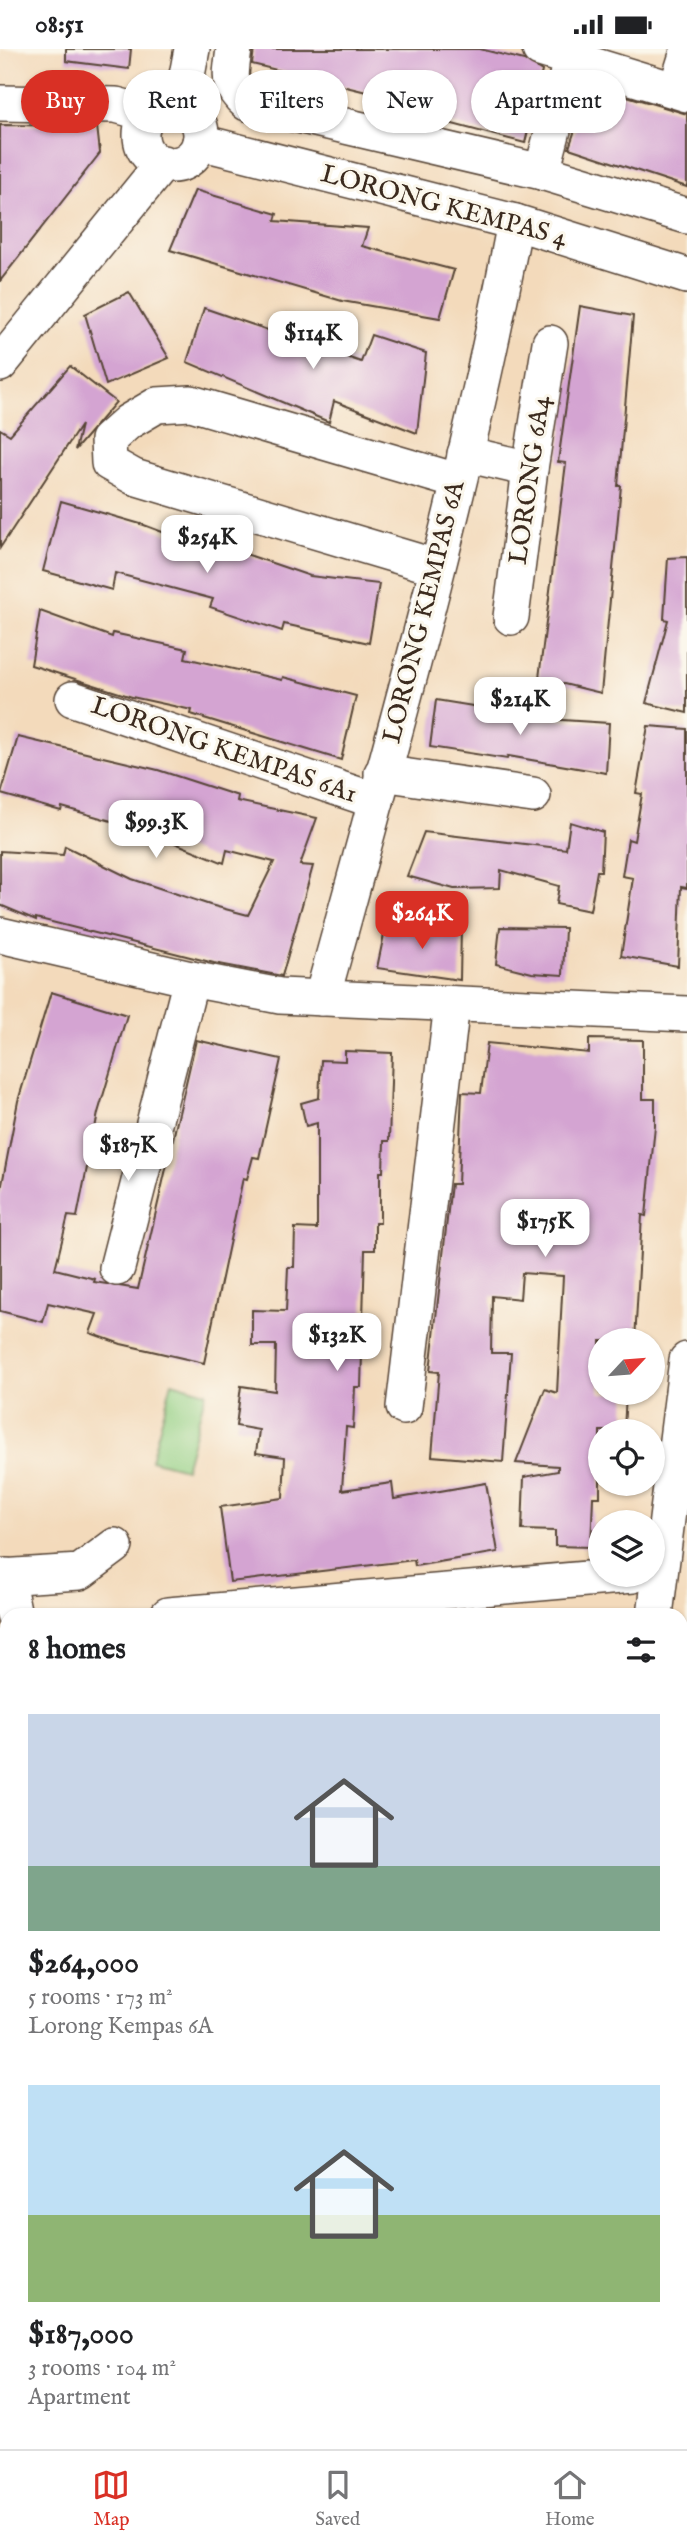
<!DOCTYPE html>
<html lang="en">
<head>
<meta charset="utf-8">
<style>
	:root { --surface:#fff; --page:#f6f6f6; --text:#202124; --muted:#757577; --line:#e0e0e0; --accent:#d93025 }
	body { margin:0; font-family:"IM FELL English",serif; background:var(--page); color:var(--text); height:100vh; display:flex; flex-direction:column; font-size:26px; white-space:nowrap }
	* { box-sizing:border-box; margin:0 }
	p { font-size:23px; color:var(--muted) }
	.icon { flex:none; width:38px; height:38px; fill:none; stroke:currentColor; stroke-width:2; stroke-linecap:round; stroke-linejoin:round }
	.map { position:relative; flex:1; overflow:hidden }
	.drawer { position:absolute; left:0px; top:1559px; width:688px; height:842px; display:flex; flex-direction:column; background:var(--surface); border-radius:21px 21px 0 0; box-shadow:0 2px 5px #0004 }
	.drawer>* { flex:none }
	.hud { position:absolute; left:21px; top:21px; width:646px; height:63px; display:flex; gap:14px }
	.needle { width:46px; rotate:64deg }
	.tools { position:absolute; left:588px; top:1279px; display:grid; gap:14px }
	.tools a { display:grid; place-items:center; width:77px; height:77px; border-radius:50%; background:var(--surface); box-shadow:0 2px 5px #0004; font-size:35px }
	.price { position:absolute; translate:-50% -60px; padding:0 16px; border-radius:14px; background:#fff; color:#222; font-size:23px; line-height:46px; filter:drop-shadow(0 2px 4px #0008) }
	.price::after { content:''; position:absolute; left:50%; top:42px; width:21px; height:16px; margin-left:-10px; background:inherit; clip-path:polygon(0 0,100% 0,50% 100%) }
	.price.current { background:var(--accent); color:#fff }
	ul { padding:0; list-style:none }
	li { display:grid; align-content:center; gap:14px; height:371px; padding:0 28px }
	li span { display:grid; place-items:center; height:217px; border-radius:0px; color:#555 }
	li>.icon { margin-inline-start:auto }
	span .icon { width:126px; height:126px; fill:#fffc; stroke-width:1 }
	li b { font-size:30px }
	h2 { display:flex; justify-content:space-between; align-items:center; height:84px; padding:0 28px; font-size:30px }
	.tag { padding:0 24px; border-radius:32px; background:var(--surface); box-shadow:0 2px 5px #0004; font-size:24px; line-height:63px }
	.tag.current { background:var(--accent); color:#fff }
	.status { display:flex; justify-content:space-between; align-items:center; height:49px; padding:0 35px; background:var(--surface); direction:ltr }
	.status svg { height:19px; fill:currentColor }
	.tabs { display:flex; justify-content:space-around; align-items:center; height:98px; border-top:2px solid var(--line); background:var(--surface); font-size:19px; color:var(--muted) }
	.tabs a { display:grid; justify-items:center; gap:4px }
	.tabs .current { color:var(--accent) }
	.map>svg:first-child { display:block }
	.green { fill:#95d085; stroke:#687d52; stroke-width:2 }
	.building { fill:#d4a4d2 }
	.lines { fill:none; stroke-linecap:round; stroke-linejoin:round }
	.minor-casing { stroke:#574436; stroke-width:38 }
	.minor { stroke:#fff; stroke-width:35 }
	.labels { text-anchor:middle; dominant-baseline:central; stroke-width:6; stroke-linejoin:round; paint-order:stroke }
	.street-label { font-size:26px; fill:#3b2a1e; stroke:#fbf7ec }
</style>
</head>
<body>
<div class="status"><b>08:51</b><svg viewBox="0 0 49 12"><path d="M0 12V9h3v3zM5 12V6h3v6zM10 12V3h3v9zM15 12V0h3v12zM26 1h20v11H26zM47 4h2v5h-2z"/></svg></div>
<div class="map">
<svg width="687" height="2400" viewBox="0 0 687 2400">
	<rect width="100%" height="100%" fill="#fbf7ec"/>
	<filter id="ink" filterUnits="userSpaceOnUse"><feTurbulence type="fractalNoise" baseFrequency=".0143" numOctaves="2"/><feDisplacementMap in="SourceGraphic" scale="14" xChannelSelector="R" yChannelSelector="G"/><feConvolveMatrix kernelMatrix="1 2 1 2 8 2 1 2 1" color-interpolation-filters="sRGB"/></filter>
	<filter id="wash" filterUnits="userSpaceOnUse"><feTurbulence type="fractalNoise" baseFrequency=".00686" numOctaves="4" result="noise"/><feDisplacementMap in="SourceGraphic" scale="28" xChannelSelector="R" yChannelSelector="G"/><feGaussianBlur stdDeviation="1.57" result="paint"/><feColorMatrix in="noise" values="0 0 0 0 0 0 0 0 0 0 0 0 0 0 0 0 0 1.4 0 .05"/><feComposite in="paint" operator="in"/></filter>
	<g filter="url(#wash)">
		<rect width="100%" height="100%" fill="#f3dabb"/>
		<!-- green -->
		<polygon class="green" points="172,1333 206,1343 185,1420 151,1411"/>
		<g id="blocks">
			<!-- building -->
			<g class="building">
				<polygon points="66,0 131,0 129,20 66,12"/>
				<polygon points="254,0 480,0 524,11 542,22 525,94 388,58 391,49 252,15"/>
				<polygon points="590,36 687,65 687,138 569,99"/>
				<polygon points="0,76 97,77 100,104 0,232"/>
				<polygon points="195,141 277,165 275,172 368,179 362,197 454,221 440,269 342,252 170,201"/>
				<polygon points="129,243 169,309 106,336 85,265"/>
				<polygon points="580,257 633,267 618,437 621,437 601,644 539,629 566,414 558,413"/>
				<polygon points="204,259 361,313 371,286 426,304 417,384 334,352 329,373 187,313"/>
				<polygon points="70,317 116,353 75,401 81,376 0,499 0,380 10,386"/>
				<polygon points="61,452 144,476 228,508 231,500 310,527 379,535 369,594 284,575 282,582 210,558 213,550 115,524 112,541 43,522"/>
				<polygon points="687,508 687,664 646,654 668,571 664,570 668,509"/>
				<polygon points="40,562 112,588 113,584 187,600 185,609 282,631 283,628 356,647 341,711 191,665 192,661 132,648 31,616"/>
				<polygon points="436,651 516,664 515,668 609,674 606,724 508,707 507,710 430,698"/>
				<polygon points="648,677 687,680 687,839 681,838 678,917 621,907 633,829 622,827 628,790 634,792 642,745 636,744"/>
				<polygon points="18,688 158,721 238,747 237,752 317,769 300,816 313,817 282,927 214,914 36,869 36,871 0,856 0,802 63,806 65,797 132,830 210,856 248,866 274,813 227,801 224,814 143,781 62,758 61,762 1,745"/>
				<polygon points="570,773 603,783 601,822 597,822 590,862 556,855 559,837 501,821 500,839 454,840 407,827 424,783 566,800"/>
				<polygon points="386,876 461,878 460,931 377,919"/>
				<polygon points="500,878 565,879 563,926 532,924 496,915"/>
				<polygon points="51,943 127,966 98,1064 77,1168 68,1167 55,1220 95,1230 94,1233 138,1240 196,991 281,1010 259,1109 253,1108 247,1130 243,1129 204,1314 121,1295 90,1284 97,1265 48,1254 43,1273 0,1262 0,1146 18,1052"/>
				<polygon points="589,990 643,991 643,1050 655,1050 655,1077 646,1167 642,1166 635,1292 600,1292 600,1344 626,1344 624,1382 600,1382 600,1448 593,1448 591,1498 555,1497 555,1482 522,1481 524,1428 558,1422 558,1417 516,1414 545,1340 557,1344 563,1227 522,1224 520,1250 492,1247 491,1304 511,1304 503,1413 432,1407 439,1323 430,1322 451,1135 458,1135 462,1043 481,1044 487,994 589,1004"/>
				<polygon points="345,1002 392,1004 389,1092 384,1092 383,1123 380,1123 380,1174 375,1174 375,1201 365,1201 361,1338 355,1338 353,1379 346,1378 342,1441 392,1434 394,1450 486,1434 498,1503 415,1517 414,1511 230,1533 220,1458 283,1449 285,1408 256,1404 259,1381 236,1377 241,1337 275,1342 276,1296 252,1296 252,1261 286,1262 288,1218 294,1218 295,1179 317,1180 317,1074 306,1077 301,1054 319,1049 321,1011 345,1012"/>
			</g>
		</g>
	</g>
	<g filter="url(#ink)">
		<use href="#blocks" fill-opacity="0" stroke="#574436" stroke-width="2"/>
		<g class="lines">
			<defs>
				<g id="minor">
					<path d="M234 0C231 26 226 36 247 54L542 123 687 167"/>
					<polyline points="540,0 687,45"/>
					<polyline points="676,41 687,6"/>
					<polyline points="0,54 116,56 149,65"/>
					<circle cx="171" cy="86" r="30"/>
					<polyline points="181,58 192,0"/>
					<polyline points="200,93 515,173 687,227"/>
					<polyline points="542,123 574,0"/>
					<polyline points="0,315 163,114"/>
					<polyline points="465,405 530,420"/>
					<polyline points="436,518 134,428 109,414 108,391 128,373 157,356 191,354 457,432"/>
					<polyline points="511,568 530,420 550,294"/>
					<polyline points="73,650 376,752"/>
					<polyline points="382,724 533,746"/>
					<polyline points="0,886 191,930 280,947 687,965"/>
					<path d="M322 949C392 693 466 435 515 173"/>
					<polyline points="117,1219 191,930"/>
					<polyline points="404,1358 452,955"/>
					<polyline points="6,1527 14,1566"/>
					<polyline points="0,1528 80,1523 115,1497"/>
					<polyline points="168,1566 633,1526"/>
					<polyline points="655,1566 687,1311"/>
					<polyline points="681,2042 687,2043"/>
					<polyline points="681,2266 687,2266"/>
					<polyline points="168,2394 197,2394"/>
					<polyline points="609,2394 610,2400"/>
					<polyline points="107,2400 110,2394"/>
				</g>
			</defs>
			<!-- minor casing -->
			<use href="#minor" class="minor-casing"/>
			<!-- minor -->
			<use href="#minor" class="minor"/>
		</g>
	</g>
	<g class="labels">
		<!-- street labels -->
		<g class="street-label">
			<text transform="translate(444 157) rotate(15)">LORONG KEMPAS 4</text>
			<text transform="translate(530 431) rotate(-82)">LORONG 6A4</text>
			<text transform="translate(424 563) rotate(-76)">LORONG KEMPAS 6A</text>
			<text transform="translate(224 701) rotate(19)">LORONG KEMPAS 6A1</text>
		</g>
	</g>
</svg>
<div class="tools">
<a><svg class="needle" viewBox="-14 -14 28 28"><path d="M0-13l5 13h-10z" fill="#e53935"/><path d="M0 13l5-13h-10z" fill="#757577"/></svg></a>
<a><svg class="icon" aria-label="locate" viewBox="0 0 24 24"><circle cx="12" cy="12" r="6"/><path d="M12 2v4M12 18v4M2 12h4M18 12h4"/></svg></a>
<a><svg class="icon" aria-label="layers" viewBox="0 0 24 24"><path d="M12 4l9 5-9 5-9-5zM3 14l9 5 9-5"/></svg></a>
</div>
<b class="price" style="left:313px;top:322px">$114K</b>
<b class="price" style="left:207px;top:526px">$254K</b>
<b class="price" style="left:520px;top:688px">$214K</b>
<b class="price" style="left:156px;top:811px">$99.3K</b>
<b class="price current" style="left:422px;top:902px">$264K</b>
<b class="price" style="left:128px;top:1134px">$187K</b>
<b class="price" style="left:545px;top:1210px">$175K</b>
<b class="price" style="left:337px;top:1324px">$132K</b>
<div class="hud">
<a class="tag current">Buy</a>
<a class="tag">Rent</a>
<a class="tag">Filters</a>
<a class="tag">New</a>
<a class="tag">Apartment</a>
</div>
<section class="drawer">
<h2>8 homes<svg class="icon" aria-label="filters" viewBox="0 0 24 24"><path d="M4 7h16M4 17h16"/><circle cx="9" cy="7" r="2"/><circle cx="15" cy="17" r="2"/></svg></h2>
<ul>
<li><span style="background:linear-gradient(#c9d6e8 70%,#7fa58c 0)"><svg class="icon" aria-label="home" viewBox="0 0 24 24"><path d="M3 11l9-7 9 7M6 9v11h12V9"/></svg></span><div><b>$264,000</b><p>5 rooms · 173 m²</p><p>Lorong Kempas 6A</p></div></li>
<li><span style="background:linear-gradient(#bfe0f5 60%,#8fb573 0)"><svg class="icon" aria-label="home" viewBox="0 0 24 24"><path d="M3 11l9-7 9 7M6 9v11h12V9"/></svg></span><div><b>$187,000</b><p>3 rooms · 104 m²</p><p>Apartment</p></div></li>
</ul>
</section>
</div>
<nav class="tabs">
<a class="current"><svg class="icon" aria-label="map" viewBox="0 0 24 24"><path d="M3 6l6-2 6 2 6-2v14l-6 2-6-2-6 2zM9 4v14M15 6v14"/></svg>Map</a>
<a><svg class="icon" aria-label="saved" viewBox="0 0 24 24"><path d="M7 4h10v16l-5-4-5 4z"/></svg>Saved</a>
<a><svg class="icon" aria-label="home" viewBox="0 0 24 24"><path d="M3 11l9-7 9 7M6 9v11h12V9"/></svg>Home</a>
</nav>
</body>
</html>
